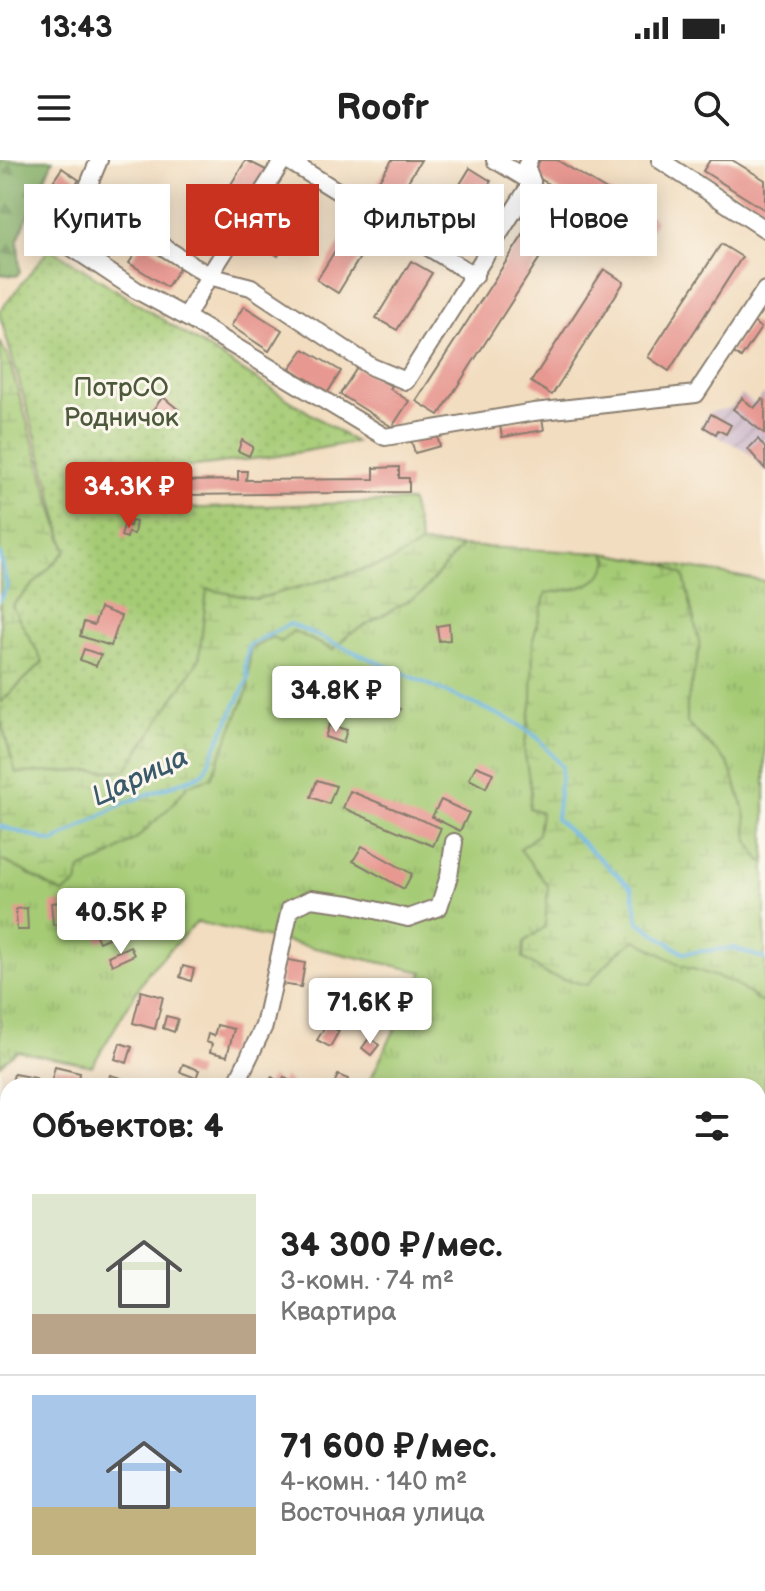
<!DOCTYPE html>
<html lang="ru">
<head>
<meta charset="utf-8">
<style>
	:root { --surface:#fff; --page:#f6f6f6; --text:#222; --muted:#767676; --line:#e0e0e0; --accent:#c8321e }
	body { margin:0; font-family:"Balsamiq Sans",sans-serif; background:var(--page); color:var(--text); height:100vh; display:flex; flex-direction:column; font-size:30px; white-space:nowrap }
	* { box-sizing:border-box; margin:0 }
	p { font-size:26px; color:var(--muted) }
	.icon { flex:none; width:44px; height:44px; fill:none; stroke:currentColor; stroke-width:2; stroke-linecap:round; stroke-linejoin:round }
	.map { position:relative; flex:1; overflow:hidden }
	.panel { position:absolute; left:0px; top:918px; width:766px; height:514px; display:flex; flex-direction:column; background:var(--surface); border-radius:24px 24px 0 0; box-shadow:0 4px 20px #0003 }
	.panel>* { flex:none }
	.top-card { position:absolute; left:24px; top:24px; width:718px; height:72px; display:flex; gap:16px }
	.price { position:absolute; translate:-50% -68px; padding:0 18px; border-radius:8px; background:#fff; color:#222; font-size:26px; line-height:52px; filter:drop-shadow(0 2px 4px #0008) }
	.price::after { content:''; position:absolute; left:50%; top:48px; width:24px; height:18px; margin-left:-12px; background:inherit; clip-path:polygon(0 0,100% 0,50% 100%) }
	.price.active { background:var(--accent); color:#fff }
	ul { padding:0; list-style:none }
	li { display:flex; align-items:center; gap:24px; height:200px; padding:0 32px }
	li+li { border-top:2px solid var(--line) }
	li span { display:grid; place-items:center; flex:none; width:224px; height:160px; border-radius:0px; color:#555 }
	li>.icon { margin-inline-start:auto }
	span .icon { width:96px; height:96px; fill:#fffc; stroke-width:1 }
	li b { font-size:34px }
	h2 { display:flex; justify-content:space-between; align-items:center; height:96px; padding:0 32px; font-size:34px }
	.pill { padding:0 28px; border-radius:0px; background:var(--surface); box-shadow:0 4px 20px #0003; font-size:28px; line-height:72px }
	.pill.active { background:var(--accent); color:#fff }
	.status { display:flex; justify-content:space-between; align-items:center; height:56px; padding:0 40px; background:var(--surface); direction:ltr }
	.status svg { height:22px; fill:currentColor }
	header { display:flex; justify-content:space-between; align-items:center; height:104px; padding:0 32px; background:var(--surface); font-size:36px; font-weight:600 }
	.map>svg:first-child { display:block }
	.industrial { fill:url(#industrial-furrows) }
	.grass { fill:url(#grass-tufts); stroke:#607448; stroke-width:2 }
	.forest { fill:url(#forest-firs); stroke:#506641; stroke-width:2 }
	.wetland { fill:url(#wetland-marsh); stroke:#607448; stroke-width:2 }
	.park { fill:url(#park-dots); stroke:#607448; stroke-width:2 }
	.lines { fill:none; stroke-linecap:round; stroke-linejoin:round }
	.stream { stroke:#68b4e1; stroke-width:4 }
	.building { fill:#e79891 }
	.minor-casing { stroke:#877c6e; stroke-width:20 }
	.minor { stroke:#fff; stroke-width:16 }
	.labels { text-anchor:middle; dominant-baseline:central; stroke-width:6; stroke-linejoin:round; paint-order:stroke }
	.park-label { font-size:26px; fill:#4c593b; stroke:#fbf7ec }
	.water-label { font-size:28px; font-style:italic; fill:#3a596b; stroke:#fbf7ec }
</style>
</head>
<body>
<div class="status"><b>13:43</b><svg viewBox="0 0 49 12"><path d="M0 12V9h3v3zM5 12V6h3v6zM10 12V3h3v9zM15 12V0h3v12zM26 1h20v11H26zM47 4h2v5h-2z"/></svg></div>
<header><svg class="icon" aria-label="menu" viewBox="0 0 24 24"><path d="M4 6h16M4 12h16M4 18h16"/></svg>Roofr<svg class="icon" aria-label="search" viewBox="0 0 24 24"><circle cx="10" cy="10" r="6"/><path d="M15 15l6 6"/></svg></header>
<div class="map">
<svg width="765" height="1431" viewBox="0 0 765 1431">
	<defs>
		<pattern id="industrial-furrows" width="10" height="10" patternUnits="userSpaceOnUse" patternTransform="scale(2)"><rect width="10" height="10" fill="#d0bdcd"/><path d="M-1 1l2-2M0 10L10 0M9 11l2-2" fill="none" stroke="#b2a2af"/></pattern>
		<pattern id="grass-tufts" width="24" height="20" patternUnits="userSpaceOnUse" patternTransform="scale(2)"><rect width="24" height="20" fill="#a5cb75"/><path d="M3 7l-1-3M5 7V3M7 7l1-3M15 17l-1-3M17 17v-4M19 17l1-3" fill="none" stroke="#8dae65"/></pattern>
		<pattern id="forest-firs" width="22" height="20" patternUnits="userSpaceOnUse" patternTransform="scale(2)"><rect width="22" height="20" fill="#84af66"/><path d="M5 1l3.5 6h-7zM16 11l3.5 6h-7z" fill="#6b8e53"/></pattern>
		<pattern id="wetland-marsh" width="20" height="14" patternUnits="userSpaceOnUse" patternTransform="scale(2)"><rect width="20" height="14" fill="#a5cb75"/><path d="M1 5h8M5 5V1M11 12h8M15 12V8" fill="none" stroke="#8dae65"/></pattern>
		<pattern id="park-dots" width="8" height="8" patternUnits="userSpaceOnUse" patternTransform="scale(2)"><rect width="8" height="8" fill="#a5cb75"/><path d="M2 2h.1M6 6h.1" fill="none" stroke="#8dae65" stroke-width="1.8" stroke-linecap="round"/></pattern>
	</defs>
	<rect width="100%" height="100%" fill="#fbf7ec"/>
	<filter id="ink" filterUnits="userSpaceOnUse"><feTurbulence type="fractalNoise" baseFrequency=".0125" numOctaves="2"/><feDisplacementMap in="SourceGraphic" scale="16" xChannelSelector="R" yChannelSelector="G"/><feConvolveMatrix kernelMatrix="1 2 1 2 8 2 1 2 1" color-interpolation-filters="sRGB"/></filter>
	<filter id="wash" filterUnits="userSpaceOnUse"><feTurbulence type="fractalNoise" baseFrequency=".006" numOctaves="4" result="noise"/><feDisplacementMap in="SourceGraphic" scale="32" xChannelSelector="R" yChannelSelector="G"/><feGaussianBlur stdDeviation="1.8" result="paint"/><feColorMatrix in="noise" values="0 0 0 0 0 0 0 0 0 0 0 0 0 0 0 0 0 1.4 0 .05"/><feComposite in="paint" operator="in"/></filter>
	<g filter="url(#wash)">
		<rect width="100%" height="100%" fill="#f2ddc0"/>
		<!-- industrial -->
		<g class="industrial">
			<polygon points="765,233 765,312 747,291 701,268 709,252 731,248 742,235 754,244"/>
			<polygon points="758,1096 765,1100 765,1332 758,1336"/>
			<polygon points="148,1424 355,1424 353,1431 154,1431 154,1428"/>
		</g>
		<!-- grass -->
		<g class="grass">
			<polygon points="421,384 604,393 765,421 765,1091 758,1085 758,926 367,926 423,812 197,762 149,811 92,906 17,891 0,905 0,558 17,613 199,500 390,402"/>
			<polygon points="758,1361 765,1361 765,1417 758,1421"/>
			<polygon points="8,1406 8,1424 77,1424 46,1431 0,1431 0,1420"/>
		</g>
		<!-- forest -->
		<polygon class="forest" points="0,0 53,0 18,79 20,112 16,116 0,114"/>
		<!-- wetland -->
		<g class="wetland">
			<polygon points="0,182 8,197 66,392 13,445 43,502 0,543"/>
			<path d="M421 384 461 387 422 433 348 475 333 490 293 471 281 482 272 477 250 490 248 530 211 618 188 625 171 646 138 677 103 700 80 709 77 724 63 733C41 723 23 708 0 700V558L17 613 199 500 206 428 256 439 390 402Z"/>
			<path d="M604 393 665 404 684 416 700 486 687 544V563L728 603 745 651 748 681 761 701H765V843L759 841 732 822 681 805 636 780 617 793 587 825 548 815 523 798 524 782 545 767 548 726 520 689 538 674 541 652 529 648 531 632 524 589 532 540 533 480 546 433C572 430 601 428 609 400Z"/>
		</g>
		<!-- park -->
		<polygon class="park" points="50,88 355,282 278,296 187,307 158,330 173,349 411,341 421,384 390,402 256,439 207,429 199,500 126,610 16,613 0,558 0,543 43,502 12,446 66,391 50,327 0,156 0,151"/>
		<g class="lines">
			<!-- stream -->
			<g class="stream">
				<polyline points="0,394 7,426 0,440"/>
				<polyline points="0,666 53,682 122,644 203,614 248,519 245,505 249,485 290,464 513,561 538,578 562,607 556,659 632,728 639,762 683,793 734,788 765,799"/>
			</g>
		</g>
		<g id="blocks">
			<!-- building -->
			<g class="building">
				<polygon points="246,0 268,11 233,67 212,55"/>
				<polygon points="392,0 421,0 396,41 374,28"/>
				<polygon points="540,0 557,0 656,60 644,81 532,14"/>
				<polygon points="710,0 732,0 765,20 765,50 703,11"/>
				<polygon points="62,8 79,20 54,57 37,45"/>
				<polygon points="470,8 491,21 456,79 435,65"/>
				<polygon points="292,27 313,39 278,96 257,83"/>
				<polygon points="538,52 560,66 439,255 416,241"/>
				<polygon points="352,63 373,76 338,133 317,120"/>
				<polygon points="143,82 180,107 167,127 129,103"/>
				<polygon points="721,84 742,97 669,211 648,197"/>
				<polygon points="411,101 432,113 397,170 376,158"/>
				<polygon points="604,109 624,122 552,235 531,222"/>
				<polygon points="244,146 282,170 269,191 231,166"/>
				<polygon points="752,161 761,168 741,198 731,191"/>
				<polygon points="304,189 341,211 328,232 290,208"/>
				<polygon points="357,208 392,226 390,229 409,241 392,267 340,234"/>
				<polygon points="163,237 179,250 168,265 151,252"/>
				<polygon points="742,238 754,248 762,239 765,241 765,274 733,249"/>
				<polygon points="711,254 731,265 726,274 718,270 716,274 704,267"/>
				<polygon points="542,258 544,270 502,277 500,265"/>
				<polygon points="436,273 440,286 415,293 411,280"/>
				<polygon points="758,279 765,288 765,309 748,289"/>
				<polygon points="242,280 253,287 249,296 238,291"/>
				<polygon points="399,307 399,318 409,318 409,332 185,335 185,321 238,320 238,311 247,311 246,320 374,319 374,308"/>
				<polygon points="154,308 166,320 161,325 149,314"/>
				<polygon points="131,361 136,362 134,374 128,373 127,378 121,376 124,365 130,366"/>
				<polygon points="100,448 121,456 111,486 80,476 84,462 94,465"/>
				<polygon points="449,464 450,480 439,481 437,466"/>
				<polygon points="84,489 101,495 96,506 80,500"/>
				<polygon points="386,542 400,549 396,557 382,550"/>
				<polygon points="329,565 347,570 343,583 325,577"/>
				<polygon points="476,606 493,613 486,628 469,619"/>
				<polygon points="317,620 336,626 329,644 311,637"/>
				<polygon points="350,631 441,668 433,686 343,648"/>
				<polygon points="441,640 469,653 460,671 432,657"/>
				<polygon points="362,686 412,714 404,729 353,701"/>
				<polygon points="61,742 63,764 53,765 51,743"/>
				<polygon points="27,748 28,770 17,770 16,749"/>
				<polygon points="112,758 119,773 99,782 92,767"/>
				<polygon points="130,786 134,795 112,805 108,796"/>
				<polygon points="284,799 305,803 301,827 280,824"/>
				<polygon points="183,806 194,809 191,821 180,817"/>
				<polygon points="141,831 163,837 155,869 133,863"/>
				<polygon points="382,836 397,844 390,858 375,849"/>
				<polygon points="166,856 178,859 174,872 163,868"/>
				<polygon points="217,865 234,869 227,896 210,892 212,884 206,882 208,874 214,876"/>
				<polygon points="326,865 339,871 330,887 317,880"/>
				<polygon points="370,877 379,885 371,895 362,888"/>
				<polygon points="120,883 132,887 127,903 115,899"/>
				<polygon points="183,904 199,910 196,918 180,912"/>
				<polygon points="55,907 80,913 79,920 92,923 92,926 50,926"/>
				<polygon points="14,914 36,918 35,926 11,926"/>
				<polygon points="110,915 131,921 129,926 107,926"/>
				<polygon points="338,915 348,919 345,926 333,926"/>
				<polygon points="272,917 280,923 284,917 292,923 290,926 265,926"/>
				<polygon points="8,1064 8,1098 0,1095 0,1086"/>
				<polygon points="0,1113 8,1115 8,1143 0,1142"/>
				<polygon points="8,1245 8,1266 0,1275 0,1253"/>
			</g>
		</g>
	</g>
	<g filter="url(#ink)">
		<use href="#blocks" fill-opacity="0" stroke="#877c6e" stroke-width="2"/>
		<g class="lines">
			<defs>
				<g id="minor">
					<polyline points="99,0 84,36 68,54 56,77 136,130 186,157"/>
					<polyline points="283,0 209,116 186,157 385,277 534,252 696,234 765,130"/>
					<polyline points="287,0 475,116"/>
					<polyline points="495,0 532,22"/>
					<polyline points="660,0 765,69"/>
					<polyline points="84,36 209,116 251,127 372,207 406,221 532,22 526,6 529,0"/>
					<polyline points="235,926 264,866 290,749 311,739 350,744 408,758 439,747 449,716 454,682"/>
					<polyline points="0,1229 8,1219"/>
					<polyline points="597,1431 606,1424"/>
				</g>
			</defs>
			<!-- minor casing -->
			<use href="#minor" class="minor-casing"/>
			<!-- minor -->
			<use href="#minor" class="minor"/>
		</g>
	</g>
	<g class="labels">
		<!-- park labels -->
		<g class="park-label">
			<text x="121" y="228">ПотрСО<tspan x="121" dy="30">Родничок</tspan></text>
		</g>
		<!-- water labels -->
		<g class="water-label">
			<text transform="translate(140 617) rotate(-25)">Царица</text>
		</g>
	</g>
</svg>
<b class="price active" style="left:129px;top:370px">34.3K ₽</b>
<b class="price" style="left:336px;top:574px">34.8K ₽</b>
<b class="price" style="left:121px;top:796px">40.5K ₽</b>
<b class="price" style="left:370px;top:886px">71.6K ₽</b>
<div class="top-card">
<a class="pill">Купить</a>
<a class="pill active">Снять</a>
<a class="pill">Фильтры</a>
<a class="pill">Новое</a>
</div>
<section class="panel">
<h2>Объектов: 4<svg class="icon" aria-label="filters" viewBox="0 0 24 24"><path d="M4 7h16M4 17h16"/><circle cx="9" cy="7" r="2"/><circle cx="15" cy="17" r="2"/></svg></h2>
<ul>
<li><span style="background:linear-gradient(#dfe7d0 75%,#b9a48a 0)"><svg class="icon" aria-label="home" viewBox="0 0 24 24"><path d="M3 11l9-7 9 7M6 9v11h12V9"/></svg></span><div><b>34 300 ₽/мес.</b><p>3-комн. · 74 m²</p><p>Квартира</p></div></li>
<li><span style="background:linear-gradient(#a9c7e8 70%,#c2b280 0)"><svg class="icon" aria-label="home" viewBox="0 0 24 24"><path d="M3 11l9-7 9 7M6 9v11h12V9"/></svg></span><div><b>71 600 ₽/мес.</b><p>4-комн. · 140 m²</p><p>Восточная улица</p></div></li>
</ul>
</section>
</div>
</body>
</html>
